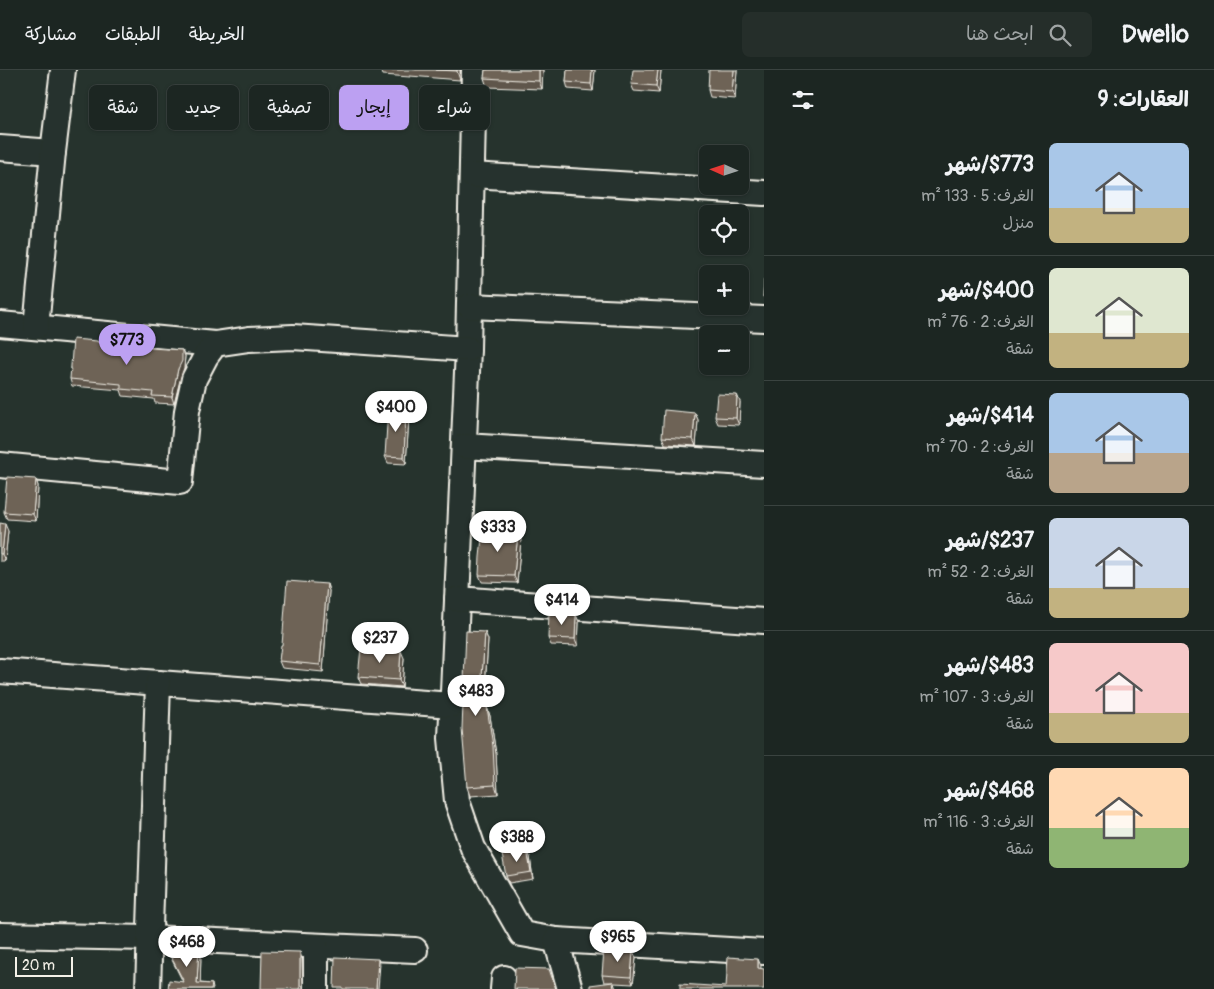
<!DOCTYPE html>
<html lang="ar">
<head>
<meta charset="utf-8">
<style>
	:root { --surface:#1c2622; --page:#252e2a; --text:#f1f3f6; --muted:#a0a5a5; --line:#3a4340; --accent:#bca0f2 }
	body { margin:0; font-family:Pangolin,"Playpen Sans Arabic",sans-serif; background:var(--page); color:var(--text); direction:rtl; height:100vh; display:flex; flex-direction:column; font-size:19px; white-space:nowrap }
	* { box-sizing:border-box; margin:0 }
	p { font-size:16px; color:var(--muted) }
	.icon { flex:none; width:28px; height:28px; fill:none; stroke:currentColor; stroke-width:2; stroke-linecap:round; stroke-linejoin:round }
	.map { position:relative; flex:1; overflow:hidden; direction:ltr }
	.side { display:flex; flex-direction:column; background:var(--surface); width:450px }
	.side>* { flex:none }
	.hud { position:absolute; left:15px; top:15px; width:475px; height:45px; direction:rtl; display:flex; gap:10px }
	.needle { width:32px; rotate:273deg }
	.tools { position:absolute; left:699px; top:75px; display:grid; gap:10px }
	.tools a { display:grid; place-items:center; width:50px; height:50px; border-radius:8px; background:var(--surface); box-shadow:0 1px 4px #0004,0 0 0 1px var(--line); font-size:25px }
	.scale { position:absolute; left:15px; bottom:12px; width:58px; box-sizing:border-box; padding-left:5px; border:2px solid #f4f1e8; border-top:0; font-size:14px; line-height:18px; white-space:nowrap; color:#f4f1e8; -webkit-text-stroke:4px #26332d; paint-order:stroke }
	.price { position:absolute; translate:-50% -42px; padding:0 11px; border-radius:18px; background:#fff; color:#222; font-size:16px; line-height:32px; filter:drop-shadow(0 1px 2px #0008) }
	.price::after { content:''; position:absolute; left:50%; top:30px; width:15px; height:11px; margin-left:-8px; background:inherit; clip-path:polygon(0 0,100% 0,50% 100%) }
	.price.selected { background:var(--accent); color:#111 }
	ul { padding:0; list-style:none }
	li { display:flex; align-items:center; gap:15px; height:125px; padding:0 25px }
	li+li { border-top:1px solid var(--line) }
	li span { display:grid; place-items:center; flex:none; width:140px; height:100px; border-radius:8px; color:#555 }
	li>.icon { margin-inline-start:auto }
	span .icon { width:60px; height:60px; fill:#fffc; stroke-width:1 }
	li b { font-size:21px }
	h2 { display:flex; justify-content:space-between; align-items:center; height:60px; padding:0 25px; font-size:21px }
	.tag { padding:0 18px; border-radius:8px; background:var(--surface); box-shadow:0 1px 4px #0004,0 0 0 1px var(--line); font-size:18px; line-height:45px }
	.tag.selected { background:var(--accent); color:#111 }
	header { display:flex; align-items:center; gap:30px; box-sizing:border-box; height:70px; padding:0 25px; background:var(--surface); border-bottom:1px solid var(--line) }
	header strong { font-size:24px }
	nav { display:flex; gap:28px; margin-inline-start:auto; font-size:18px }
	.search { width:350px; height:45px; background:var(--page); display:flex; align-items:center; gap:12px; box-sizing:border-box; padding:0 18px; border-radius:8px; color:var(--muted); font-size:19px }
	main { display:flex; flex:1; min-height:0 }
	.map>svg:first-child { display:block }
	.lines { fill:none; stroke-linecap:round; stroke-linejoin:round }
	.minor-casing { stroke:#f4f1e8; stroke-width:28 }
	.minor { stroke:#26332d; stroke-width:24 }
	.wall { fill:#5f564b; stroke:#f4f1e8 }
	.shaded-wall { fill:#4d463d; stroke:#f4f1e8 }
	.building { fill:#6e6457; stroke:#f4f1e8 }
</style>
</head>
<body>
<header>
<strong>Dwello</strong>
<div class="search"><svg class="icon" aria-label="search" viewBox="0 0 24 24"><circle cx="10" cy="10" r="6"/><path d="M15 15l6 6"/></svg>ابحث هنا</div>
<nav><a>الخريطة</a><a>الطبقات</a><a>مشاركة</a></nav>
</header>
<main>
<section class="side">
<h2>العقارات: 9<svg class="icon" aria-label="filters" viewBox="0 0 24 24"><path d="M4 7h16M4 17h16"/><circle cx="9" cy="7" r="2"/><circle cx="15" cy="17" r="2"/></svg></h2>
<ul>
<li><span style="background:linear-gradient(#a9c7e8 65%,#c2b280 0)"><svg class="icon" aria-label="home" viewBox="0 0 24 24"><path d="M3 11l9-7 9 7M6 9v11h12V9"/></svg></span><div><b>$773/شهر</b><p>الغرف: 5 · 133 m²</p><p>منزل</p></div></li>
<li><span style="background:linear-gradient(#dfe7d0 65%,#c2b280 0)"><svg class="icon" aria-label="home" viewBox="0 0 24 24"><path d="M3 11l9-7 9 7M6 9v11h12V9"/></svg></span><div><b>$400/شهر</b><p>الغرف: 2 · 76 m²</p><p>شقة</p></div></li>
<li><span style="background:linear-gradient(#a9c7e8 60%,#b9a48a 0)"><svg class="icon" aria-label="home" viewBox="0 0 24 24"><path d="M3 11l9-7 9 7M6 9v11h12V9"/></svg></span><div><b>$414/شهر</b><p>الغرف: 2 · 70 m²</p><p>شقة</p></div></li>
<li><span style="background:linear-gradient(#c9d6e8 70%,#c2b280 0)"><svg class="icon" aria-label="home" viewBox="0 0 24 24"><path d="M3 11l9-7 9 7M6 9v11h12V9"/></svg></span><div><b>$237/شهر</b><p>الغرف: 2 · 52 m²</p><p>شقة</p></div></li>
<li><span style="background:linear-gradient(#f6c9c9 70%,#c2b280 0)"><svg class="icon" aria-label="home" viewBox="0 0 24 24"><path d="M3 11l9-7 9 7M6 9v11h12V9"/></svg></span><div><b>$483/شهر</b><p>الغرف: 3 · 107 m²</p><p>شقة</p></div></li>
<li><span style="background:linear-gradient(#ffd9b3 60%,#8fb573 0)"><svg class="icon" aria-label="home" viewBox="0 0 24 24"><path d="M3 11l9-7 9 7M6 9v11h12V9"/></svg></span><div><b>$468/شهر</b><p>الغرف: 3 · 116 m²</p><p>شقة</p></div></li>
</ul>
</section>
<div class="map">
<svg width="764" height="919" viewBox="0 0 764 919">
	<rect width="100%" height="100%" fill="#26332d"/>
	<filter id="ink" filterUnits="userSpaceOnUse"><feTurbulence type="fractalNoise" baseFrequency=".02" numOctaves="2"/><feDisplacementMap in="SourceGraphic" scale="10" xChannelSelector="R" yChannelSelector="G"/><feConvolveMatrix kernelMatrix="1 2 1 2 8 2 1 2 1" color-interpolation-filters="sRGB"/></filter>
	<g filter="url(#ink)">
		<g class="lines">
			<defs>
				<g id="minor">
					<polyline points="474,0 468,279 451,668 457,731 473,778 522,864 556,870"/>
					<polyline points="0,78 53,82"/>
					<polyline points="472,105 764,123"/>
					<polyline points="469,236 764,249"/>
					<polyline points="0,254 215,274"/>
					<polyline points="36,257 53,82 63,0"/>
					<polyline points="464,376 764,394"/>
					<polyline points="0,395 180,412 187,341 194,309 206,286 215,274 249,269 293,267 468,279"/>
					<polyline points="457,529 764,551"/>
					<polyline points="0,601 452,635"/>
					<polyline points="0,865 149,868 415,880"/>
					<polyline points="148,919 158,613"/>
					<polyline points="316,919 316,876"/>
					<polyline points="503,919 504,908"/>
					<polyline points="570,919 556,870 764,882"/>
				</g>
			</defs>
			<!-- minor casing -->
			<use href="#minor" class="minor-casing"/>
			<!-- minor -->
			<use href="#minor" class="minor"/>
		</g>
		<!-- wall -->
		<g class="wall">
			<polygon points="381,0 460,0 460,10 410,6 410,7 383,5"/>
			<polygon points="485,0 543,0 542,19 487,17 484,8"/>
			<polygon points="567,0 595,0 593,21 568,19 566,12"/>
			<polygon points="661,0 659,23 634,21 631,14"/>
			<polygon points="737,0 735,29 710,27 708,20"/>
			<polygon points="97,272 182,280 185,286 184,298 181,306 174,334 155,333 154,329 123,326 121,320 72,316 70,309"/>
			<polygon points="737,325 740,332 739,355 718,354 715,347"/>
			<polygon points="406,340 409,347 406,394 388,393 385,386"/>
			<polygon points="695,343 698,350 696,376 665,374 662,367"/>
			<polygon points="36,409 38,416 36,451 7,449 4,442"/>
			<polygon points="0,453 8,461 5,491 0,491"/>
			<polygon points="521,469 517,513 482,512 479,505"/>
			<polygon points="327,514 329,521 323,602 282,598 279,591 282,575"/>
			<polygon points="576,545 579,552 578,576 551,575 548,568"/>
			<polygon points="485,562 488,570 484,637 487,637 490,646 496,684 498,724 470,726 467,717"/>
			<polygon points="404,588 402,617 361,614 358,607"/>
			<polygon points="527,780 530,787 533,809 509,813 506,806"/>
			<polygon points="169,883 201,884 200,913 212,914 213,919 168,919 183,912 172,890"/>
			<polygon points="636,888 633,914 614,913 616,919 590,919 613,912 604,912 602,905"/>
		</g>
		<!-- shaded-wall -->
		<g class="shaded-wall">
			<polygon points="457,0 460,0 460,10 457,1"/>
			<polygon points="539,0 543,0 542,19 539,11"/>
			<polygon points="592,0 595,0 593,21 591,14"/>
			<polygon points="658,0 661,0 659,23 656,16"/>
			<polygon points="734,0 737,0 735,29 732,22"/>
			<polygon points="182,280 185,286 184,298 181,306 174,334 172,327"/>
			<polygon points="737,325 740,332 739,355 736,348"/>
			<polygon points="406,340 409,347 406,394 404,387"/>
			<polygon points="695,343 698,350 696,376 693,369"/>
			<polygon points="36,409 38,416 36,451 33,444"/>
			<polygon points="5,454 8,461 5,491 2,484"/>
			<polygon points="518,462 521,469 517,513 514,506"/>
			<polygon points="327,514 329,521 323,602 320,595"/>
			<polygon points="576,545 579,552 578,576 575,569"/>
			<polygon points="485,562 488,570 483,645 480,637"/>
			<polygon points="401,581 404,588 402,617 399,610"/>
			<polygon points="487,637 490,646 496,684 498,724 495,715"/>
			<polygon points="527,780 530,787 533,809 531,802"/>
			<polygon points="199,877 201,884 200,919 197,913"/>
			<polygon points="633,881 636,888 633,914 631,907"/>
			<polygon points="300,882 302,889 303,919 300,919"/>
			<polygon points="378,889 380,894 378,919 376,919"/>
			<polygon points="758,889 761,896 760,905 758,898"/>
		</g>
		<!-- building -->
		<g class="building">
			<polygon points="436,0 457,0 457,1"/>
			<polygon points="485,0 539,0 539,11 484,8"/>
			<polygon points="567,0 592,0 591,14 566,12"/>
			<polygon points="633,0 658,0 656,16 631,14"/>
			<polygon points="709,0 734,0 732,22 708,20"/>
			<polygon points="764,210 764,227 763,227"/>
			<polygon points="73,269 97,271 97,272 151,276 151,278 182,280 182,291 178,299 172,327 152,326 153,322 121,319 121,314 70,309"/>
			<polygon points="717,324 737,325 736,348 715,347"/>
			<polygon points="388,339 406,340 404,387 385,386"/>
			<polygon points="664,340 695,343 693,369 662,367"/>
			<polygon points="7,407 36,409 33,444 4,442"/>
			<polygon points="0,453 5,454 2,484 0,484"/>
			<polygon points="483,458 518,462 514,506 479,505 480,487"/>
			<polygon points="287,511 327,514 320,595 279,591 281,575 282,575"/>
			<polygon points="549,543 576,545 575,569 548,568"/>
			<polygon points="466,561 485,562 480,637 487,637 493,676 495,715 467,717 462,659"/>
			<polygon points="361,578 401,581 399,610 358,607"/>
			<polygon points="527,780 531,802 506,806 502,784"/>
			<polygon points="170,876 199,877 197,913 212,914 211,919 168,919 169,910 184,912 169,883"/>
			<polygon points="604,880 633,881 631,907 602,905"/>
			<polygon points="262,881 300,882 300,919 261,919"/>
			<polygon points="335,887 378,889 376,919 343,919 343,918 334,918"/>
			<polygon points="728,887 758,889 758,898 764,899 764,919 680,919 680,914 726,917"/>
			<polygon points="515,898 549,899 556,919 514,919"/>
			<polygon points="613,912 614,919 590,919 590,915"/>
		</g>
	</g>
</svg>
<div class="tools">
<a><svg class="needle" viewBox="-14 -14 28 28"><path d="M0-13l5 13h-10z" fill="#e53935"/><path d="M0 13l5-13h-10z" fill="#a0a5a5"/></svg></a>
<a><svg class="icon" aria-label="locate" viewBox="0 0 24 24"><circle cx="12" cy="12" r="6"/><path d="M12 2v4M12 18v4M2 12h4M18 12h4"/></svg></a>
<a>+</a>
<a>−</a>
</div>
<div class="scale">20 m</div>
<b class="price selected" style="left:127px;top:296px">$773</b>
<b class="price" style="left:396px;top:363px">$400</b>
<b class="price" style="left:498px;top:483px">$333</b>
<b class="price" style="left:562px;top:556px">$414</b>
<b class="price" style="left:380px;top:594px">$237</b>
<b class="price" style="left:476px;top:647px">$483</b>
<b class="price" style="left:517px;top:793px">$388</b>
<b class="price" style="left:618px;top:893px">$965</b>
<b class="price" style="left:187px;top:898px">$468</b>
<div class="hud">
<a class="tag">شراء</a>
<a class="tag selected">إيجار</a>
<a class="tag">تصفية</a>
<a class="tag">جديد</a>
<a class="tag">شقة</a>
</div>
</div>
</main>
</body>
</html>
